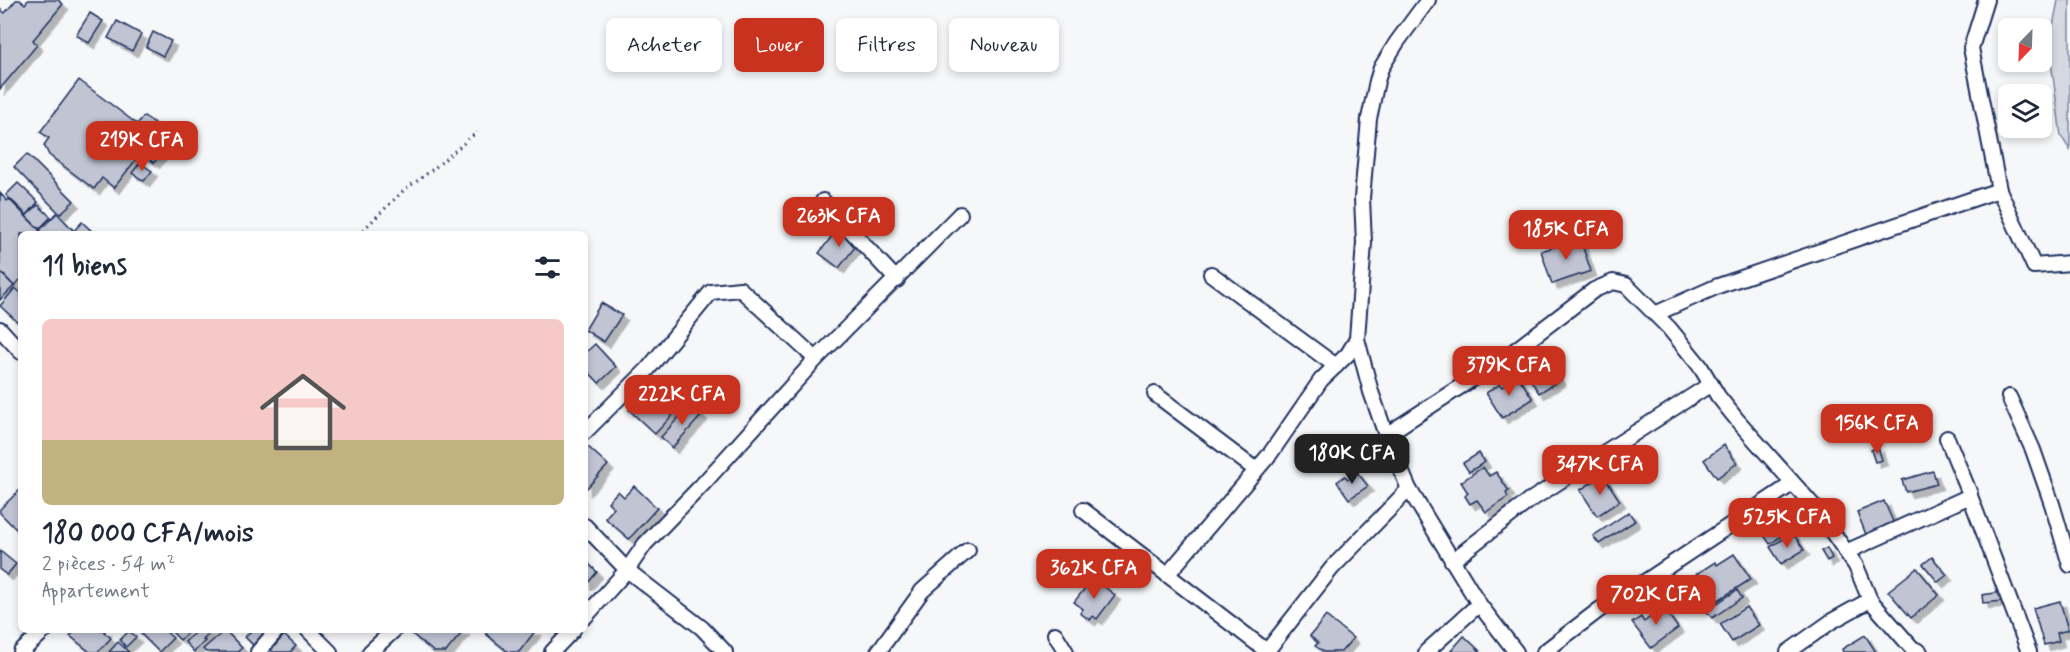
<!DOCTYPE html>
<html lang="fr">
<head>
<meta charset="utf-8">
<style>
	:root { --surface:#fff; --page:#f6f6f7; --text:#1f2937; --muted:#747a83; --line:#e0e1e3; --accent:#c8321e }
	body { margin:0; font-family:Mynerve,sans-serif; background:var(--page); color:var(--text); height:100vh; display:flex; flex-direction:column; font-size:22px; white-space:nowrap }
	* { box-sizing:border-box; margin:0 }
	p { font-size:20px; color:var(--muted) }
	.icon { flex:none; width:33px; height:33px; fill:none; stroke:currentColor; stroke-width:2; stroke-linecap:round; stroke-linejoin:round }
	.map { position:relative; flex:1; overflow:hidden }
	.panel { position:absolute; left:18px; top:231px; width:570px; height:402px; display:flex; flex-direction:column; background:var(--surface); border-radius:9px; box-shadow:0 3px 9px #0003 }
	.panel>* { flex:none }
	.guide { position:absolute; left:606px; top:18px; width:570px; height:54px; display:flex; gap:12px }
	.needle { width:39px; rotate:203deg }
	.buttons { position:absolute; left:1998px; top:18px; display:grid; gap:12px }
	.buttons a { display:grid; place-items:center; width:54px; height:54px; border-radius:9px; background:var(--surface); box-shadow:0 3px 9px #0003; font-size:30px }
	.price { position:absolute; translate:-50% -51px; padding:0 14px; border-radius:12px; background:var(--accent); color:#fff; font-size:20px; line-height:39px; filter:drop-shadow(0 2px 3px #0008) }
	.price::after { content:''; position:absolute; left:50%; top:36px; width:18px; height:14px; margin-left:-9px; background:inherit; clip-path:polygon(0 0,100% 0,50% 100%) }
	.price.active { background:#222; color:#fff }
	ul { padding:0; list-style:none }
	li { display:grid; align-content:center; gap:12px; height:318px; padding:0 24px }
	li+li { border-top:2px solid var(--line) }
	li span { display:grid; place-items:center; height:186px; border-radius:9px; color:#555 }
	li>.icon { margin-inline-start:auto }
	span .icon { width:108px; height:108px; fill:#fffc; stroke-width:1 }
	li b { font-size:26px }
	h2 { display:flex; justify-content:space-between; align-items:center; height:72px; padding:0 24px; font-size:26px }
	.tag { padding:0 21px; border-radius:9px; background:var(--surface); box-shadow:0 3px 9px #0003; font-size:21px; line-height:54px }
	.tag.active { background:var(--accent); color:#fff }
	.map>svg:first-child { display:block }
	.green { fill:#d6d9e2; stroke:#7884a0; stroke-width:1.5 }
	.building { fill:#c0c4d3; stroke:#1b2f5e; stroke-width:1.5; filter:url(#shadow) }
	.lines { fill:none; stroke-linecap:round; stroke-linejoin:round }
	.street-casing { stroke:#1b2f5e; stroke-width:18 }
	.path { stroke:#1b2f5e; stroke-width:3; stroke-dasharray:1.5 4.5; stroke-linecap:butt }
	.street { stroke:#fff; stroke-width:14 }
</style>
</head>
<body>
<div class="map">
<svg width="2070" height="652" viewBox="0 0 2070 652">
	<defs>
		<filter id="shadow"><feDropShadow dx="5.5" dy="5.5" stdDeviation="0" flood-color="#0004"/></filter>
	</defs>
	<rect width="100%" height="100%" fill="#f6f7f9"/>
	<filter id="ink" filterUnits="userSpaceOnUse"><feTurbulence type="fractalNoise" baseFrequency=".0167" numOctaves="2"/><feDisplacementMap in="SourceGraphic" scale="12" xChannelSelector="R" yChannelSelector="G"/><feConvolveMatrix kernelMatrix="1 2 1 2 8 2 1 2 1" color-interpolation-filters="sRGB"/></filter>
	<g filter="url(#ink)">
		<!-- green -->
		<polygon class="green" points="2058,0 2070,0 2070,150 2061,136 2049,47"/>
		<!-- building -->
		<g class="building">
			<polygon points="16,0 20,0 25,4 28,0 58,0 63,4 33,40 37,45 0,89 0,9 5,13"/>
			<polygon points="90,13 103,21 89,43 76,35"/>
			<polygon points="117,21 141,34 132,51 108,38"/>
			<polygon points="153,32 171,41 163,56 146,47"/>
			<polygon points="79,80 137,124 144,116 159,126 152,134 154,136 114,188 102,178 94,189 49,155 44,145 49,138 40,132"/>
			<polygon points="153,138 166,147 154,163 142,153"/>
			<polygon points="27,154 74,201 60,214 14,167"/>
			<polygon points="140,163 152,171 144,181 132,173"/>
			<polygon points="18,183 38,202 27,215 6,195"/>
			<polygon points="0,193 7,201 9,199 43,234 21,234 21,279 14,286 0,271"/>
			<polygon points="38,205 51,217 39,229 26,216"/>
			<polygon points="57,213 73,230 69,234 44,234 40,230"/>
			<polygon points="82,222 95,234 71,234"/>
			<polygon points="838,228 858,243 839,268 819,253"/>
			<polygon points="1580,239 1591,271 1552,284 1541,251"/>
			<polygon points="0,272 14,286 0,300"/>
			<polygon points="15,288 21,293 21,325 0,306"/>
			<polygon points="601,303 622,315 604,342 585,330"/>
			<polygon points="595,344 616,367 599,383 585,368 585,353"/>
			<polygon points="1543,354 1560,380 1539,393 1522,367"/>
			<polygon points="1518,376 1533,399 1502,418 1486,393 1500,384 1502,387"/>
			<polygon points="651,385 678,409 655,434 629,410"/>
			<polygon points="691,404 702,415 672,448 661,437"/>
			<polygon points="585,444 608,465 585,490"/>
			<polygon points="1724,445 1737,463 1717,478 1704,460"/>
			<polygon points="1878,447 1882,460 1875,462 1871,450"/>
			<polygon points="1479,453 1485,462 1469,472 1463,463"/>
			<polygon points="1483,467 1489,476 1496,472 1509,491 1506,493 1508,497 1486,512 1477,500 1470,504 1465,496 1468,493 1461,482"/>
			<polygon points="1933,471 1937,484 1906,492 1902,480"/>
			<polygon points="1357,472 1368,486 1349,499 1337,482 1345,476 1348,479"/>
			<polygon points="1603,475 1620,501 1597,516 1580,490"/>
			<polygon points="634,486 657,508 629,539 605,518 614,508 608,502 618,491 624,497"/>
			<polygon points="21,489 21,534 0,513 0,509"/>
			<polygon points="1884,501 1895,526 1867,537 1857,512"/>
			<polygon points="1780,507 1794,527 1770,544 1756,524"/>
			<polygon points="1629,512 1635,521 1599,544 1593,536"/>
			<polygon points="1793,533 1804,550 1781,564 1770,547"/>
			<polygon points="1827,548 1832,558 1827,561 1821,551"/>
			<polygon points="0,551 16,564 7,575 0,570"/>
			<polygon points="1734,554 1751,579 1714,603 1695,575 1715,562 1717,565"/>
			<polygon points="1932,557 1947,575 1938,582 1923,564"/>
			<polygon points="585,560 597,572 587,584 585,583"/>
			<polygon points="1917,568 1939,595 1911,618 1888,591"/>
			<polygon points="1093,578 1115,595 1097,619 1093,616 1090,620 1080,613 1083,609 1074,602"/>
			<polygon points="1737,590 1742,598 1712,618 1706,611"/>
			<polygon points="2002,592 2003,601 1983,603 1982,595"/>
			<polygon points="2060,601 2068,630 2057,633 2059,641 2044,645 2033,608"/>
			<polygon points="1660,603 1678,628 1651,648 1632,623 1641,617 1644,622 1654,614 1651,610"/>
			<polygon points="1746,607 1759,625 1732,642 1720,624"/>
			<polygon points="1326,616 1353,638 1341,652 1324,652 1315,646 1318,643 1310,636"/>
			<polygon points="76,630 106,630 104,632 111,638 98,652 90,652 70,636"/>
			<polygon points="137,630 164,630 173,638 159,652"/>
			<polygon points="170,630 190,630 180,640"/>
			<polygon points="197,630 212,631 203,640 205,641 194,652 185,642"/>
			<polygon points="225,630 242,648 237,652 206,652 203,649"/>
			<polygon points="252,630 277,630 258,650 245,637"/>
			<polygon points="415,630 464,630 446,652 434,652 412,634"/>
			<polygon points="489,630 536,630 519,652 508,652 486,634"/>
			<polygon points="129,631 136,637 126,647 120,640"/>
			<polygon points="284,635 296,646 290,652 273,652 271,650"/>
			<polygon points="1865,635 1876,652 1843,652 1842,649"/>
			<polygon points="1464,636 1480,651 1479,652 1450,652"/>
			<polygon points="118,642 129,652 109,652"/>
		</g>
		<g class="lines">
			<defs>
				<g id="street">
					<polyline points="1428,0 1397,42 1381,68 1377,81 1369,119 1362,198 1364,243 1357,339 1371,392 1386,435 1409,489 1479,604 1516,652"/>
					<polyline points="1986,0 1971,48 1999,190 2034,266 2070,263"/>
					<polyline points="823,201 897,280"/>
					<polyline points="1211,274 1336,366"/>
					<polyline points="1655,314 1718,286 1999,190"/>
					<polyline points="0,329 21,352"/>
					<polyline points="1155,394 1256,470"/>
					<polyline points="2009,397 2033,450 2052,504 2070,565"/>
					<polyline points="585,432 648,369 711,292 740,289 816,359"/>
					<polyline points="1386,435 1509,355 1594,290 1613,282 1626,285 1669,328 1700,366 1718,396 1738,421 1817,510 1856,566 1870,600 1912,648 1920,652"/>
					<polyline points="1970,496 2029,652"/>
					<polyline points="1083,510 1268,652"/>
					<polyline points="585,526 627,570 702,628 725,652"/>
					<polyline points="1846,552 1970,496 1970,494 1947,438"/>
					<polyline points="1452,561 1529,501 1711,384"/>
					<polyline points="1167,575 1270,454 1321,380 1348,354 1357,339"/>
					<polyline points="585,617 627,570 645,544 702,485 816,359 960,214"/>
					<polyline points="308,630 330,652"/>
					<polyline points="1055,634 1066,652"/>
					<polyline points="1267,651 1332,568 1409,489"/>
					<polyline points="21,652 45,630"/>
					<polyline points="258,652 277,630"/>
					<polyline points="370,652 394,630"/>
					<polyline points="552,652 573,630"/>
					<polyline points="878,652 922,591 968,550"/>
					<polyline points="1426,652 1479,604"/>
					<polyline points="1544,652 1599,610 1643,583 1792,484"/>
					<polyline points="1788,652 1832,621 1870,600"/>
				</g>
			</defs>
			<!-- street casing -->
			<use href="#street" class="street-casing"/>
			<!-- path -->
			<polyline class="path" points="359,234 402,192 437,166 477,132"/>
			<!-- street -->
			<use href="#street" class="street"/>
		</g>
	</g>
</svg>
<div class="buttons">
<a><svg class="needle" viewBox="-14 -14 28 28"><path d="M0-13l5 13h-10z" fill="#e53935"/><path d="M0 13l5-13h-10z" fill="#747a83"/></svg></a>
<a><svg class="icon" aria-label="layers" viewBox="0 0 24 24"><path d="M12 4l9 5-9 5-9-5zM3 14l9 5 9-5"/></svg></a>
</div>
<b class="price" style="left:142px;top:172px">219K CFA</b>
<b class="price" style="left:839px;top:248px">263K CFA</b>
<b class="price" style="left:1566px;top:261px">185K CFA</b>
<b class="price" style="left:1509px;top:397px">379K CFA</b>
<b class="price" style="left:682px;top:426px">222K CFA</b>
<b class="price" style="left:1877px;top:455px">156K CFA</b>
<b class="price active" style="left:1352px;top:485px">180K CFA</b>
<b class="price" style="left:1600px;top:496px">347K CFA</b>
<b class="price" style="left:1787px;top:549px">525K CFA</b>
<b class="price" style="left:1094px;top:600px">362K CFA</b>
<b class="price" style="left:1656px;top:626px">702K CFA</b>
<div class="guide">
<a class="tag">Acheter</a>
<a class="tag active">Louer</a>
<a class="tag">Filtres</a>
<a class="tag">Nouveau</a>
</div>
<section class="panel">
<h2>11 biens<svg class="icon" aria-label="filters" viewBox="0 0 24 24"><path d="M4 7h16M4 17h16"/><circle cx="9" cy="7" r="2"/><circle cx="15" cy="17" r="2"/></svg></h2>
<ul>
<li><span style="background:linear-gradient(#f6c9c9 65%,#c2b280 0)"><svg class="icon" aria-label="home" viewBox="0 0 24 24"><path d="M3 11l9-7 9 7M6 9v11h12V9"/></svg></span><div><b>180 000 CFA/mois</b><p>2 pièces · 54 m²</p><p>Appartement</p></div></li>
</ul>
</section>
</div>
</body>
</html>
